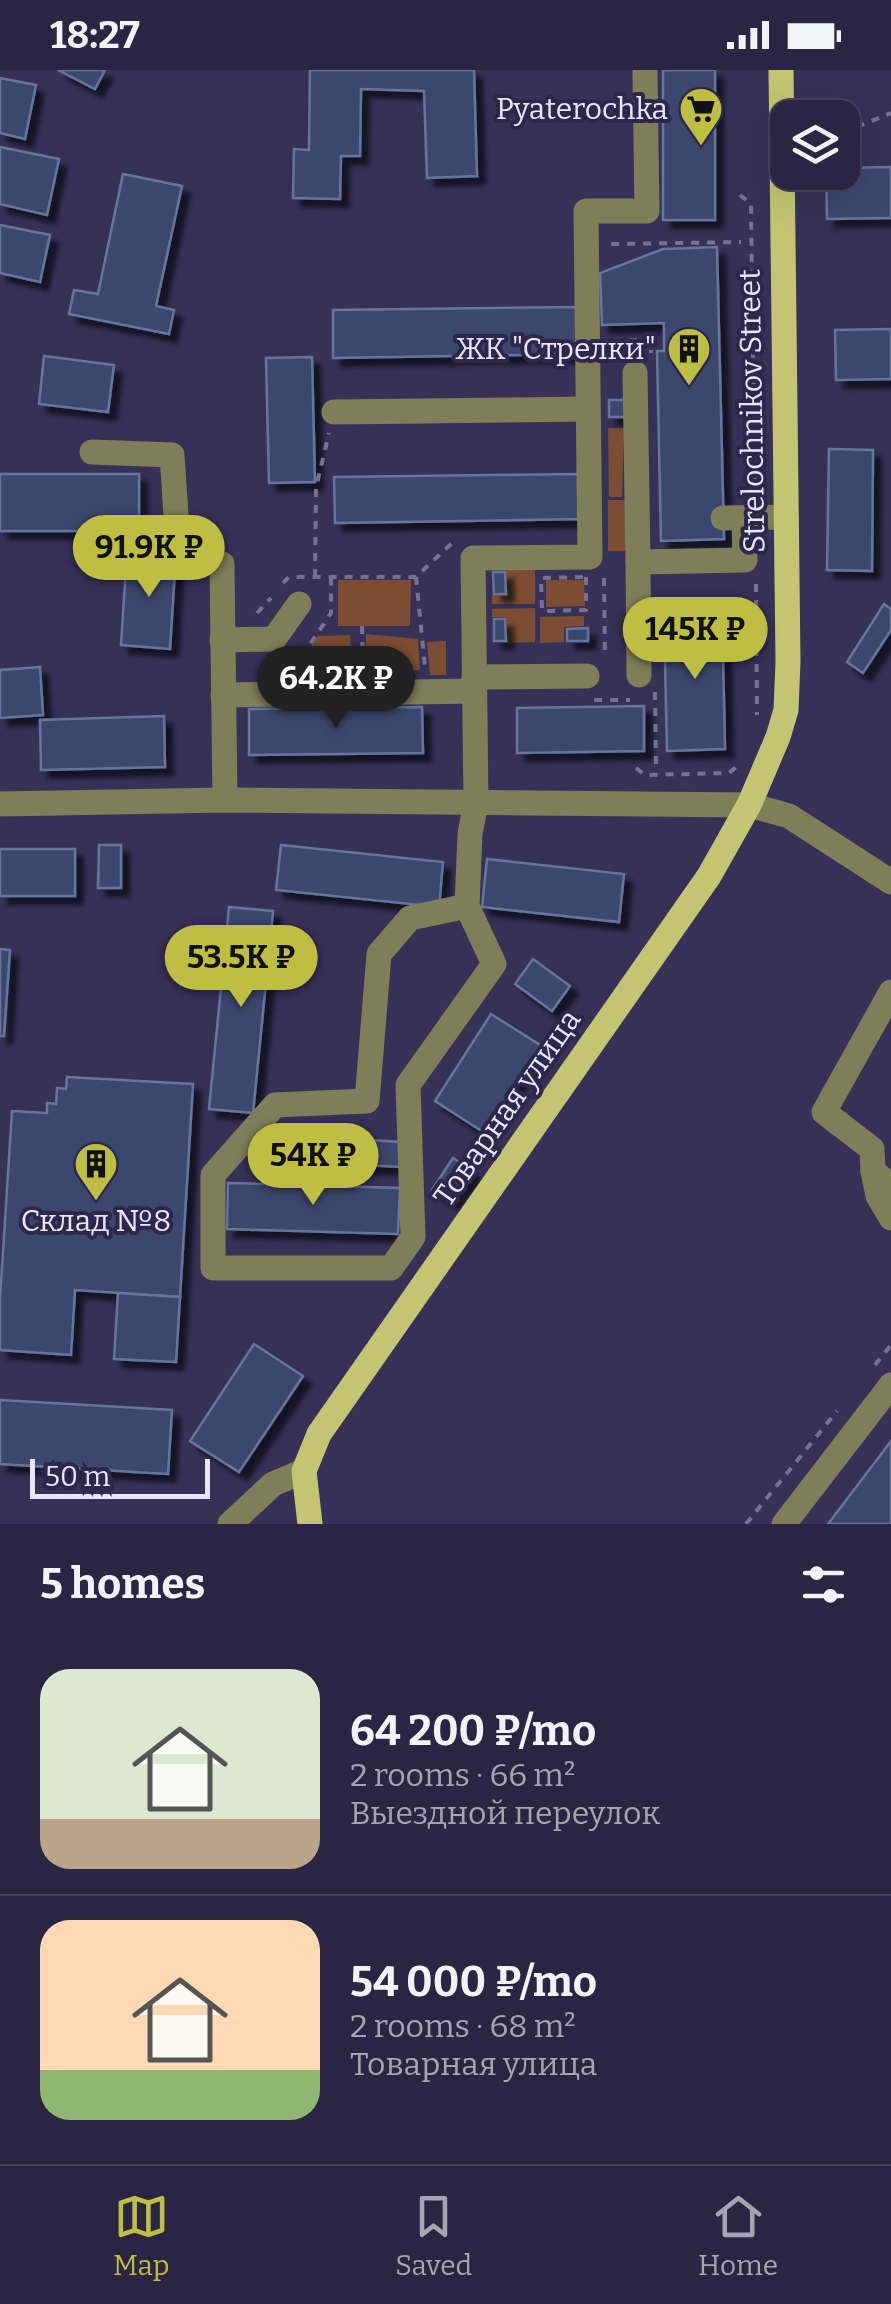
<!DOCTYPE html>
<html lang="en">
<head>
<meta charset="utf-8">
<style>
	:root { --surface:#292542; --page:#312d49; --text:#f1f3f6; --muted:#a5a5b2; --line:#45425b; --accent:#bebf42 }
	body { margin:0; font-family:Bitter,serif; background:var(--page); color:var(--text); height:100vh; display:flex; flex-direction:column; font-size:38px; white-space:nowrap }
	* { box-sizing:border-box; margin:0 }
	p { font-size:32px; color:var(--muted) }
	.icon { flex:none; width:55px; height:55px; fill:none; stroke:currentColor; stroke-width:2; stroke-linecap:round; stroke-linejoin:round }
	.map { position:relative; height:1454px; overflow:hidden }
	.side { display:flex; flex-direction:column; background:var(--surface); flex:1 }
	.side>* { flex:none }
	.tools { position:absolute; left:770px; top:30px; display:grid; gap:20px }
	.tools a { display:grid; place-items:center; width:90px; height:90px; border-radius:20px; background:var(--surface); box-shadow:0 10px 40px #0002,0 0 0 2px var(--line); font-size:50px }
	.scale { position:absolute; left:30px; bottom:25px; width:180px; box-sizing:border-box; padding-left:10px; border:5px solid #e8e6fe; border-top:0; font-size:28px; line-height:35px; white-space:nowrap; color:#e8e6fe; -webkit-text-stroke:8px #2d274c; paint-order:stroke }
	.price { position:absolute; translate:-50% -85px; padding:0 22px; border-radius:35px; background:var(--accent); color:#111; font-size:32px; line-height:65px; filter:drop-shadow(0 2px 5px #0008) }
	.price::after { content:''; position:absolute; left:50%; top:60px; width:30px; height:22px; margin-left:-15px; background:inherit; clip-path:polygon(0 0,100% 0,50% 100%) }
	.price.current { background:#222; color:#fff }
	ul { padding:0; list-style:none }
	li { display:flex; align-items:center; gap:30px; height:250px; padding:0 40px }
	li+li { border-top:2px solid var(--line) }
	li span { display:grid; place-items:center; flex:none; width:280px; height:200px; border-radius:30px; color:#555 }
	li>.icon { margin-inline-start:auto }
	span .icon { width:120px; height:120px; fill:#fffc; stroke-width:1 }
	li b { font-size:42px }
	h2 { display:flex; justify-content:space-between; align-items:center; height:120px; padding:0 40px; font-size:42px }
	.status { display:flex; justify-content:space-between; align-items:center; height:70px; padding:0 50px; background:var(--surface); direction:ltr }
	.status svg { height:28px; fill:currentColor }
	.menu { display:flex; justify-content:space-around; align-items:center; height:140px; border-top:2px solid var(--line); background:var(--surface); font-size:28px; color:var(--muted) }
	.menu a { display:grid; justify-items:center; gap:5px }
	.menu .current { color:var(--accent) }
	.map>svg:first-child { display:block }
	.green { fill:#7c4d32 }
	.building { fill:#3a466c; stroke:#66759e; stroke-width:2.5; filter:url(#shadow) }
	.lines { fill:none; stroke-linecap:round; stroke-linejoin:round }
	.path { stroke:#777294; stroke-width:4; stroke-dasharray:8 8; stroke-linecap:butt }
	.minor { stroke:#7e7f58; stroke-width:25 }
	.major { stroke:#c3c573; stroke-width:25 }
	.labels { text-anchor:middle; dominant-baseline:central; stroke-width:8; stroke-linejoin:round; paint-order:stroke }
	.poi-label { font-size:30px; fill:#e8e6fe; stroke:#2d274c; text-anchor:end }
	.street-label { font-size:30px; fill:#e8e6fe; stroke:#2d274c }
</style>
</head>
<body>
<div class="status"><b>18:27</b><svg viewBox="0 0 49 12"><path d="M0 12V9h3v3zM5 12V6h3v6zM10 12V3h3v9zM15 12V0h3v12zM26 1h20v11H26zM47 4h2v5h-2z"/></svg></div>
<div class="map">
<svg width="891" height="1454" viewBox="0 0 891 1454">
	<defs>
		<filter id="shadow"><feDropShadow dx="8" dy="8" stdDeviation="2.5" flood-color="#0009"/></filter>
	</defs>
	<rect width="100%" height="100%" fill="#373158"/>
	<!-- green -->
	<g class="green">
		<polygon points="608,358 624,358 622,427 609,427"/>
		<rect x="608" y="430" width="18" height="51"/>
		<polygon points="506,500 535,500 535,534 492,534 492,525 506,525"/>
		<polygon points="338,510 411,510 410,556 338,556"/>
		<polygon points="546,510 584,510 585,536 546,537"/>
		<polygon points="535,538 535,572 507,573 506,547 492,547 492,539"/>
		<polygon points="584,546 584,556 564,557 564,572 540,573 540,547"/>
		<polygon points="366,564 418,569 420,600 366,601"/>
		<polygon points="350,565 351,584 360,585 360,602 300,602 300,592 318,566"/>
		<polygon points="446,571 446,605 430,605 427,572"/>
	</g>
	<!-- building -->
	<g class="building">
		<polygon points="58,0 105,0 95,19"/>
		<polygon points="310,0 474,0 477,106 427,108 424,21 361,19 360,86 341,86 340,129 293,128 294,79 309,80"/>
		<rect x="663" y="0" width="52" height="150"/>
		<polygon points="0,8 36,15 25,69 0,63"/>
		<polygon points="0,77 59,89 47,145 0,134"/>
		<polygon points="891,97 891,148 827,149 826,102 842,102 842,98"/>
		<polygon points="123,104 182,116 156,236 174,240 169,264 69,244 74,220 98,224"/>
		<polygon points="0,155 50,165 40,212 0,203"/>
		<polygon points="717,177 724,469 661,471 657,281 664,281 664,253 602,255 600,203 663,179"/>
		<polygon points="580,237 580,284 333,288 333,240"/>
		<polygon points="891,259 891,309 836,310 835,260"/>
		<polygon points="44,286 114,295 108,342 39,334"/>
		<polygon points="312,287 315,412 269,413 266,288"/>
		<rect x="609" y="330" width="17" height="17"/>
		<polygon points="829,379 873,380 872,501 827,500"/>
		<rect x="0" y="404" width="139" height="57"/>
		<polygon points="582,404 583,449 335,453 334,407"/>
		<polygon points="127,481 176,484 170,579 121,575"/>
		<polygon points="493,502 505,502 506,524 494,524"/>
		<polygon points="884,534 891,539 891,560 863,603 847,592"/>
		<polygon points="722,540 725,679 667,681 664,546 700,545 707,541"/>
		<polygon points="494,549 505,549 506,571 494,571"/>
		<polygon points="588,558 588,571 567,571 567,559"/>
		<polygon points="40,597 43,645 0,648 0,600"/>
		<polygon points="644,636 644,681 517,683 517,638"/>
		<polygon points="422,637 423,683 249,685 249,639"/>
		<polygon points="164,646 165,697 41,700 40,650"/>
		<polygon points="99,775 121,775 121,818 98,818"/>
		<polygon points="281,775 443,792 439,837 276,820"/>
		<rect x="0" y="779" width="75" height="47"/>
		<polygon points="487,789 624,804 619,852 482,837"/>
		<polygon points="229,837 273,841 253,1043 209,1039"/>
		<polygon points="0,879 10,880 4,966 0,966"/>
		<polygon points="533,889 570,916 552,941 515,914"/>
		<polygon points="491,944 540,975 485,1063 435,1031"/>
		<polygon points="67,1007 193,1014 180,1227 75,1220 71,1285 0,1280 0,1229 12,1041 47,1043 47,1033 56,1034 57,1018 66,1019"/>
		<polygon points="266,1064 402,1072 401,1097 265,1090"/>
		<polygon points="453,1088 472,1101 450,1132 432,1120"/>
		<polygon points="228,1113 400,1118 398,1164 227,1159"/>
		<polygon points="118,1223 180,1227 176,1292 114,1289"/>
		<polygon points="254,1274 303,1306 239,1402 190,1371"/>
		<polygon points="0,1330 172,1340 168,1404 0,1394"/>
		<polygon points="891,1371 891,1454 828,1454 882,1383"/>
	</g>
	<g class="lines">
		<!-- path -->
		<g class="path">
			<polyline points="842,63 891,43"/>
			<polyline points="740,125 751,134 755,425"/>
			<polyline points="611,174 741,172"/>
			<polyline points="613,271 651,270 651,283"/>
			<polyline points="315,507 316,418 329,363"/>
			<polyline points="416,507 425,597"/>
			<polygon points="586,507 586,540 542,541 541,508"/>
			<polyline points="604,508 605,588"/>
			<polyline points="283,513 289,507 416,507 452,473"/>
			<polyline points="756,514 757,645"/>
			<polyline points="257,543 271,528"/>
			<polyline points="362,556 363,597"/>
			<polyline points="290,597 298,592 331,543 331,507"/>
			<polyline points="655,622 656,697"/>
			<polyline points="594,630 630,630"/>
			<polyline points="636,698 645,705 729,703 736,697"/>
			<polyline points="875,1295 891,1275"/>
			<polyline points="746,1454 837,1341"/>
		</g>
		<!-- minor -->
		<g class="minor">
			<polyline points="635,303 638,492 745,490 744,448"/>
			<polyline points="334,342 588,339"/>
			<polyline points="92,382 172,385 178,475 222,494 225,730"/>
			<polyline points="723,448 786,447"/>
			<polyline points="638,492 639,605"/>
			<polyline points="222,570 274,569 299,534"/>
			<polyline points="474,607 587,606"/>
			<polyline points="223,625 474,621"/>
			<polyline points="0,734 225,730 749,735 789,746 891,812"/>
			<polyline points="467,836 494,894 408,1015 413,1167 391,1198 213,1198 213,1105 275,1035 367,1031 379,884 410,848 467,836 470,764 476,732 473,488 590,487 586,141 647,141 645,0"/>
			<polyline points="891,922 824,1042 872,1079 873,1101 891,1116"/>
			<polyline points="873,1101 878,1126 891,1148"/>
			<polyline points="230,1454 273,1414 304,1401"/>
			<polyline points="784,1454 891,1315"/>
		</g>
		<!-- major -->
		<polyline class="major" points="310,1454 304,1401 319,1364 709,806 749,735 778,667 786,640 788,592 781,0"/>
	</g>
	<!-- icons -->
	<defs>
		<symbol id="supermarket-pin" viewBox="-11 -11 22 30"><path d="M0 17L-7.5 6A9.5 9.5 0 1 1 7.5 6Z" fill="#bebf42" stroke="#2d274c"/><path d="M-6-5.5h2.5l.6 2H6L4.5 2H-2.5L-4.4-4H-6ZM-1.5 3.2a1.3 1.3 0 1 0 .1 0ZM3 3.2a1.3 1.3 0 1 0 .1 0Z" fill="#111"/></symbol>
		<symbol id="building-pin" viewBox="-11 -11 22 30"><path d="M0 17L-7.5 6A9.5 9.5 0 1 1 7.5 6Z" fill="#bebf42" stroke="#2d274c"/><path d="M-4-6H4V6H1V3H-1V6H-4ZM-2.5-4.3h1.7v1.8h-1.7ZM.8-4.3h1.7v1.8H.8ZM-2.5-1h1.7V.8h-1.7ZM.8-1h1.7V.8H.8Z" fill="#111"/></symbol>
	</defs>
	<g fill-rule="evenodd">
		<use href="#supermarket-pin" x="676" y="14" width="50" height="68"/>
		<use href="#building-pin" x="664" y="254" width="50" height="68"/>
		<use href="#building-pin" x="71" y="1069" width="50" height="68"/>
	</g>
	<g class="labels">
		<!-- poi labels -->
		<g class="poi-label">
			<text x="668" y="39">Pyaterochka</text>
			<text x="656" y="279">ЖК "Стрелки"</text>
			<text x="96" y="1151" text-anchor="middle">Склад №8</text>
		</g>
		<!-- street labels -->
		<g class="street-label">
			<text transform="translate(752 341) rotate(-91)">Strelochnikov Street</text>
			<text transform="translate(507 1038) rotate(-55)">Товарная улица</text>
		</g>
	</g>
</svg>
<div class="tools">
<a><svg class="icon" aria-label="layers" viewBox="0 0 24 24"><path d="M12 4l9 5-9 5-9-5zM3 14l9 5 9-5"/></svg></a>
</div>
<div class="scale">50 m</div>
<b class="price" style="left:149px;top:530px">91.9K ₽</b>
<b class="price" style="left:695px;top:612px">145K ₽</b>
<b class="price current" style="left:336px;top:661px">64.2K ₽</b>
<b class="price" style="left:241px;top:940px">53.5K ₽</b>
<b class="price" style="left:313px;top:1138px">54K ₽</b>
</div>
<section class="side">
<h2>5 homes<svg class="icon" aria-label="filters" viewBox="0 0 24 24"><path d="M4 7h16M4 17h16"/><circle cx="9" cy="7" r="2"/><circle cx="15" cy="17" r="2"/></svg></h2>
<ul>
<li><span style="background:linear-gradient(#dfe7d0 75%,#b9a48a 0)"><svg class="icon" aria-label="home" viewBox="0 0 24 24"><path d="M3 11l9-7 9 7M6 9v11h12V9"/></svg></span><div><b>64 200 ₽/mo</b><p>2 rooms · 66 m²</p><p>Выездной переулок</p></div></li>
<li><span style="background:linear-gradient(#ffd9b3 75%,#8fb573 0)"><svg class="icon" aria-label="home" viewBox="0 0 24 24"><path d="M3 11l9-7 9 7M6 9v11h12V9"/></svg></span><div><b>54 000 ₽/mo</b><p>2 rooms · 68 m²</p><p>Товарная улица</p></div></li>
</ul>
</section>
<nav class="menu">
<a class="current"><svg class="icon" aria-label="map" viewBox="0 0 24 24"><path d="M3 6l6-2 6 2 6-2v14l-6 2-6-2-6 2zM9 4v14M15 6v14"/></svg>Map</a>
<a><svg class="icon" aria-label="saved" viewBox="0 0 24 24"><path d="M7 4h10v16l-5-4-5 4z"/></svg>Saved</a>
<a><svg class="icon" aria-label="home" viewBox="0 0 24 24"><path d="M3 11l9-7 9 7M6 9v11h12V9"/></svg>Home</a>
</nav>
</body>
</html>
